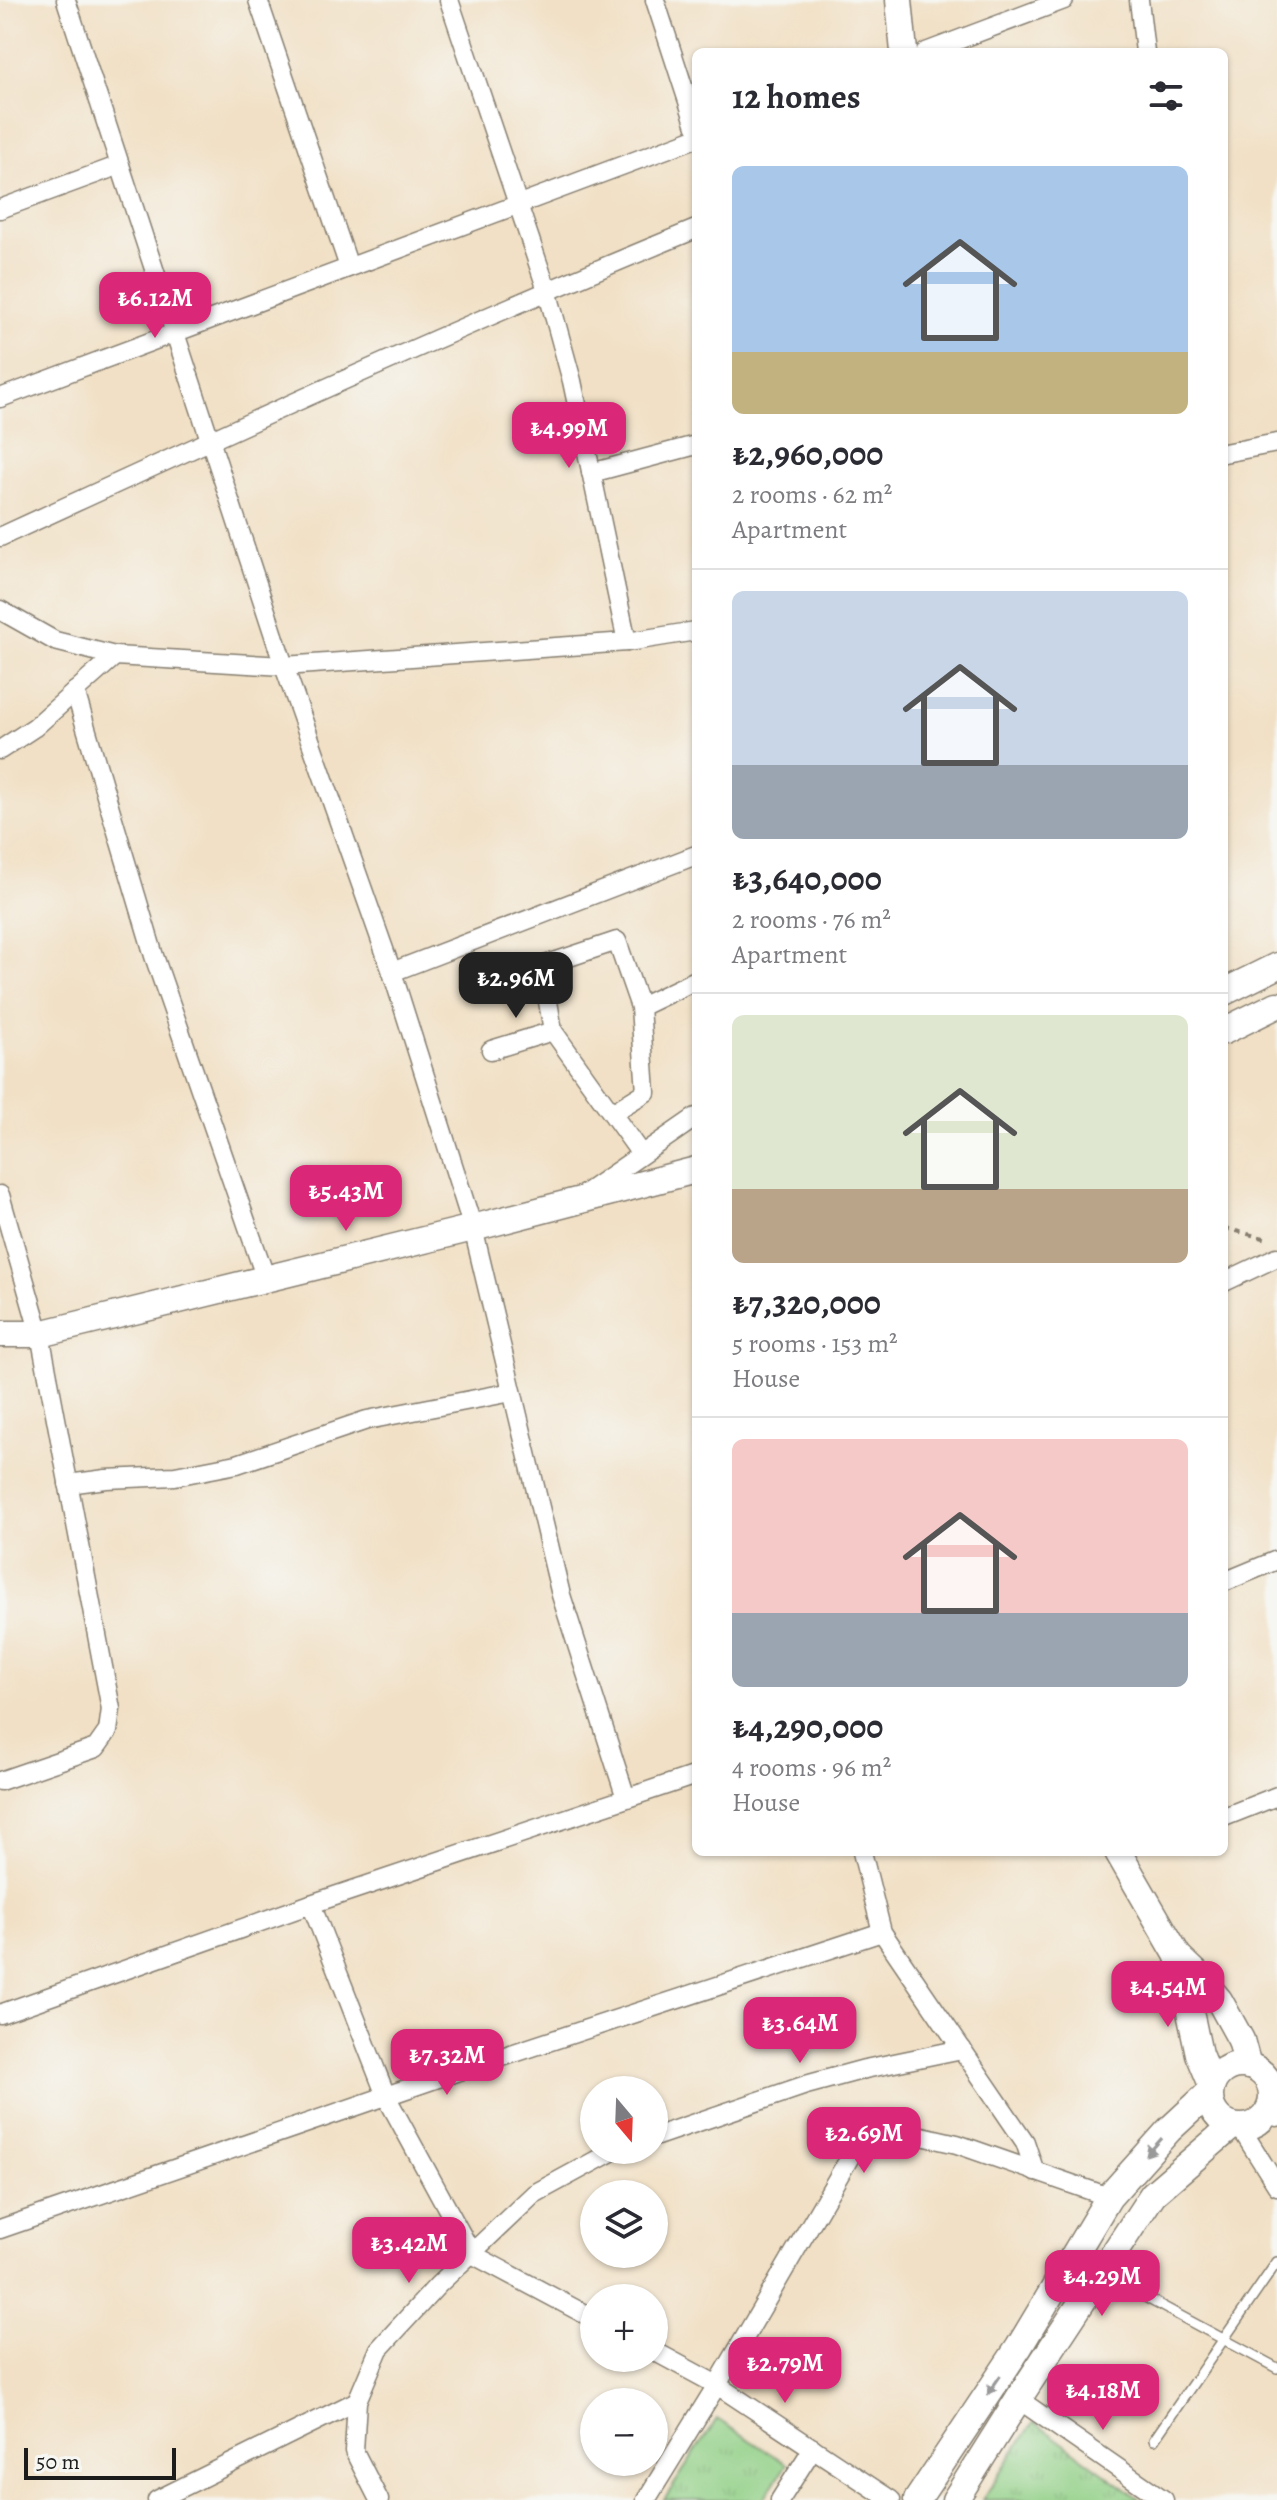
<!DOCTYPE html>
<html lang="en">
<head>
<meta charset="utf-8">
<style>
	:root { --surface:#fff; --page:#f7f7f7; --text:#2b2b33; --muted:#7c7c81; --line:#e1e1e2; --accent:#db2777 }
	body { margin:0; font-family:Alegreya,serif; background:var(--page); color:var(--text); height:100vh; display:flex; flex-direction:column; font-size:30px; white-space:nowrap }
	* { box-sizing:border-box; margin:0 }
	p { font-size:26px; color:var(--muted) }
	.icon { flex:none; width:44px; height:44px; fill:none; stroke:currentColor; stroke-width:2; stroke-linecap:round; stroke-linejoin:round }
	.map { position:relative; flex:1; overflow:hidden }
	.details { position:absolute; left:692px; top:48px; width:536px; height:1808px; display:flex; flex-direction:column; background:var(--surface); border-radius:12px; box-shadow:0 2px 6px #0004 }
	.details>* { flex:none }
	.needle { width:52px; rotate:161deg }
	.tools { position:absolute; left:580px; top:2076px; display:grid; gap:16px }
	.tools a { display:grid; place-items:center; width:88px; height:88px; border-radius:50%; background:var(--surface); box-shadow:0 2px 6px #0004; font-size:40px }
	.scale { position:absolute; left:24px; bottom:20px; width:152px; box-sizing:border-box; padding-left:8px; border:4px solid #1c1c1c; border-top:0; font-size:22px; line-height:28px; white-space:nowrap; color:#1c1c1c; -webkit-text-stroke:6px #f6f6f2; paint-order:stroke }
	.price { position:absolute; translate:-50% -68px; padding:0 18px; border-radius:16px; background:var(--accent); color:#fff; font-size:26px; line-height:52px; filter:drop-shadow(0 2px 4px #0008) }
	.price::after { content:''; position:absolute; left:50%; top:48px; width:24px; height:18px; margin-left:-12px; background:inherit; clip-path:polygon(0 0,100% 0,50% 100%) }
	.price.current { background:#222; color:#fff }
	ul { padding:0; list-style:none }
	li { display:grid; align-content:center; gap:16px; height:424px; padding:0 40px }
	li+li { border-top:2px solid var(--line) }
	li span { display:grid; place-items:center; height:248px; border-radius:12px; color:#555 }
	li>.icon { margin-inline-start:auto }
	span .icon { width:144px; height:144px; fill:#fffc; stroke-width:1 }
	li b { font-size:34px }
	h2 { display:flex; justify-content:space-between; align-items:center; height:96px; padding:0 40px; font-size:34px }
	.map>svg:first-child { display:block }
	.grass { fill:url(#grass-tufts); stroke:#567650; stroke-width:2 }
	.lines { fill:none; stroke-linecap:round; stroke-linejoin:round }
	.lane-casing { stroke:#867e70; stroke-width:12 }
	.street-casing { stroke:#867e70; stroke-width:21 }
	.secondary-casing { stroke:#867e70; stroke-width:29 }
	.path { stroke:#867e70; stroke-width:4; stroke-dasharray:6 6; stroke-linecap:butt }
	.lane { stroke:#fff; stroke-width:9 }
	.street { stroke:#fff; stroke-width:18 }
	.secondary { stroke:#fff; stroke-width:26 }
	.oneway { fill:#999 }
</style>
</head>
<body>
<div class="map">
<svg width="1277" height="2500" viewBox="0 0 1277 2500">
	<defs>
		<pattern id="grass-tufts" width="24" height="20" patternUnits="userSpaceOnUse" patternTransform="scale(2)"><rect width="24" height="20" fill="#90cf85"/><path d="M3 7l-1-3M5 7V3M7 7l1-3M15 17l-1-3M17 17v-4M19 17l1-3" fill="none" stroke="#7cb172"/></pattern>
	</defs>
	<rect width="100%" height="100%" fill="#f6f6f2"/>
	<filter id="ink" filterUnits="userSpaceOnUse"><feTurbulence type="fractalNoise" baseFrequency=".0125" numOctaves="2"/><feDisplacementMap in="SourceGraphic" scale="16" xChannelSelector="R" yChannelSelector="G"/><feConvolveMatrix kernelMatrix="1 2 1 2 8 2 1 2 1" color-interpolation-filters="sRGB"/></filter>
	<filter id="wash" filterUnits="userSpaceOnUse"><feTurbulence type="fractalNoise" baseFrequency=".006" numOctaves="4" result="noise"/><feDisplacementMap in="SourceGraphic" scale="32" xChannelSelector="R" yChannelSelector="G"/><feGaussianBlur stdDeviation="1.8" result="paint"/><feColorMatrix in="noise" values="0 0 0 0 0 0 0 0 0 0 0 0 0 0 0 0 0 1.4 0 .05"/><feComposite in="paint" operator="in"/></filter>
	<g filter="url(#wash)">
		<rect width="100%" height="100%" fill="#f1e0c5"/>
		<!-- grass -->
		<g class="grass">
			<polygon points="717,2419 787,2464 763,2500 664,2500"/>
			<polygon points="1034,2422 1141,2500 982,2500"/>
		</g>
	</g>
	<g filter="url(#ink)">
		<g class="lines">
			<defs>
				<g id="lane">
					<polyline points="1104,2275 1277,2368"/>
					<polyline points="1154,2440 1277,2262"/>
				</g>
				<g id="street">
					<polyline points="66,0 284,666 392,972 473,1228 561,1595 626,1798"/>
					<polyline points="258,0 349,267"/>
					<polyline points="449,0 547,290 572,381 627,642"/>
					<polyline points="655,0 696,126"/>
					<polyline points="1139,0 1145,52"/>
					<polyline points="926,52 1064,0"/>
					<polyline points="0,209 120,165"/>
					<polyline points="0,398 696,138"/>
					<polyline points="1224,453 1277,443"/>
					<polyline points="591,473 696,445"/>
					<path d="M0 537C230 431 461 325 696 229"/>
					<polyline points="0,610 55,641 115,656 284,666 627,642 696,631"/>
					<polyline points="75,691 154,956 266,1279"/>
					<polyline points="0,750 35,727 115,656"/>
					<polyline points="392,972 696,855"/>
					<polyline points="640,1007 696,980"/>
					<polyline points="491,1050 553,1031"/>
					<polyline points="612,1113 646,1092 640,1007 617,941 542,966 553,1031 641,1154"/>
					<polyline points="0,1195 40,1334 111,1709 108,1731 96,1748 0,1781"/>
					<polyline points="583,1195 696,1117"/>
					<polyline points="1224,1282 1277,1257"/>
					<polyline points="68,1484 106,1479 175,1476 237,1464 367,1420 512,1392"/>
					<polyline points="1224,1582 1277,1560"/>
					<polyline points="1224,1817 1277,1796"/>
					<polyline points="862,1852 882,1932 1025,2142 1035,2172"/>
					<polyline points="311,1904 386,2096 472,2254 594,2319"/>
					<polyline points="0,2014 311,1904 696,1775"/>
					<polyline points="1270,2108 1277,2117"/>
					<polyline points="1240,2127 1277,2186"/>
					<polyline points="654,2137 806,2085 865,2069 962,2049"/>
					<polyline points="0,2229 441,2077 882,1932"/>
					<polyline points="654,2351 717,2385 891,2500"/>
					<polyline points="1018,2399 1164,2500"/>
					<polyline points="157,2500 357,2401"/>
					<polyline points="379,2500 354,2451 357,2401 379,2349 438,2285 534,2194 615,2150"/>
					<polyline points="646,2500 717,2385 854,2150 900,2131 957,2144 1109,2197"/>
					<polyline points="780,2500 813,2448"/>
				</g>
				<g id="secondary">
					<polyline points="899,0 904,52"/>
					<polyline points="1224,992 1277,966"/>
					<polyline points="1224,1031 1277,1005"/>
					<polyline points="0,1334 40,1334 473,1228 696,1170"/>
					<polyline points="1118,1852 1178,1956 1198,1975 1219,2000 1241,2040 1248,2066"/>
					<polyline points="1178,1956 1199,2054 1212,2085"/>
					<circle cx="1241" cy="2096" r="31"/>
					<polyline points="917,2500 1019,2347 1109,2197 1169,2130 1210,2092"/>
					<polyline points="955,2500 1024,2390 1153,2194 1232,2126"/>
				</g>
			</defs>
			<!-- lane casing -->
			<use href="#lane" class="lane-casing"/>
			<!-- street casing -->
			<use href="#street" class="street-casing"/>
			<!-- secondary casing -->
			<use href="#secondary" class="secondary-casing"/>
			<!-- path -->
			<polyline class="path" points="1224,1228 1268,1239"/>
			<!-- lane -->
			<use href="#lane" class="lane"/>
			<!-- street -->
			<use href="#street" class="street"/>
			<!-- secondary -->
			<use href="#secondary" class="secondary"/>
		</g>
		<!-- one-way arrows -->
		<defs><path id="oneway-solid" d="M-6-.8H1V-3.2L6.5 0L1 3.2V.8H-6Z" transform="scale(2)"/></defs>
		<g class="oneway">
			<use href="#oneway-solid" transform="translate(1154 2147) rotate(132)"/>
			<use href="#oneway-solid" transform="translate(994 2385) rotate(124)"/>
		</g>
	</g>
</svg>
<div class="tools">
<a><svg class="needle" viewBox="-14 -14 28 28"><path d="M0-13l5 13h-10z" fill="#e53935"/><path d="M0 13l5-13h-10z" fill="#7c7c81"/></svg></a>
<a><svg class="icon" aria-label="layers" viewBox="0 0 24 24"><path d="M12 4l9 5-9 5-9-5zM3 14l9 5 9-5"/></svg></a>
<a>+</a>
<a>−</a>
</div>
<div class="scale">50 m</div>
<b class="price" style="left:155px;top:340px">₺6.12M</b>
<b class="price" style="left:569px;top:470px">₺4.99M</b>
<b class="price current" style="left:516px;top:1020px">₺2.96M</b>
<b class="price" style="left:346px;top:1233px">₺5.43M</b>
<b class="price" style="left:1168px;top:2029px">₺4.54M</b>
<b class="price" style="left:800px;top:2065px">₺3.64M</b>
<b class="price" style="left:447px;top:2097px">₺7.32M</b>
<b class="price" style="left:864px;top:2175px">₺2.69M</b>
<b class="price" style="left:409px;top:2285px">₺3.42M</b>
<b class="price" style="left:1102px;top:2318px">₺4.29M</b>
<b class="price" style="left:785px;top:2405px">₺2.79M</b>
<b class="price" style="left:1103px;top:2432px">₺4.18M</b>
<section class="details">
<h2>12 homes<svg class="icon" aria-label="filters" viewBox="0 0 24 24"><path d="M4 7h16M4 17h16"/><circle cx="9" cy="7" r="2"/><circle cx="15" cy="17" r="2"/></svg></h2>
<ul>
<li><span style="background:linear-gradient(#a9c7e8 75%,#c2b280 0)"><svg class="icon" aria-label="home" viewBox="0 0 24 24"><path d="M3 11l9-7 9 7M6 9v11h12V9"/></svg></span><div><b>₺2,960,000</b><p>2 rooms · 62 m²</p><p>Apartment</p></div></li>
<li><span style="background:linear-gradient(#c9d6e8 70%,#9aa5b1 0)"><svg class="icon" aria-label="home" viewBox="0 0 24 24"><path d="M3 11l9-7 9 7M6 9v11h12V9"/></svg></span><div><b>₺3,640,000</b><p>2 rooms · 76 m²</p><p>Apartment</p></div></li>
<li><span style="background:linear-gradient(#dfe7d0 70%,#b9a48a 0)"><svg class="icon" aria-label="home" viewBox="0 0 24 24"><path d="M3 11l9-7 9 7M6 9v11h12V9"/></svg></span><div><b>₺7,320,000</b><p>5 rooms · 153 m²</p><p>House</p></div></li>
<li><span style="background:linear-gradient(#f6c9c9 70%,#9aa5b1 0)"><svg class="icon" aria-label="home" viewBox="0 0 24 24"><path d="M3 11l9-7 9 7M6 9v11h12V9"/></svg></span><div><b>₺4,290,000</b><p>4 rooms · 96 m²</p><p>House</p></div></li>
</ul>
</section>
</div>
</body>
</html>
